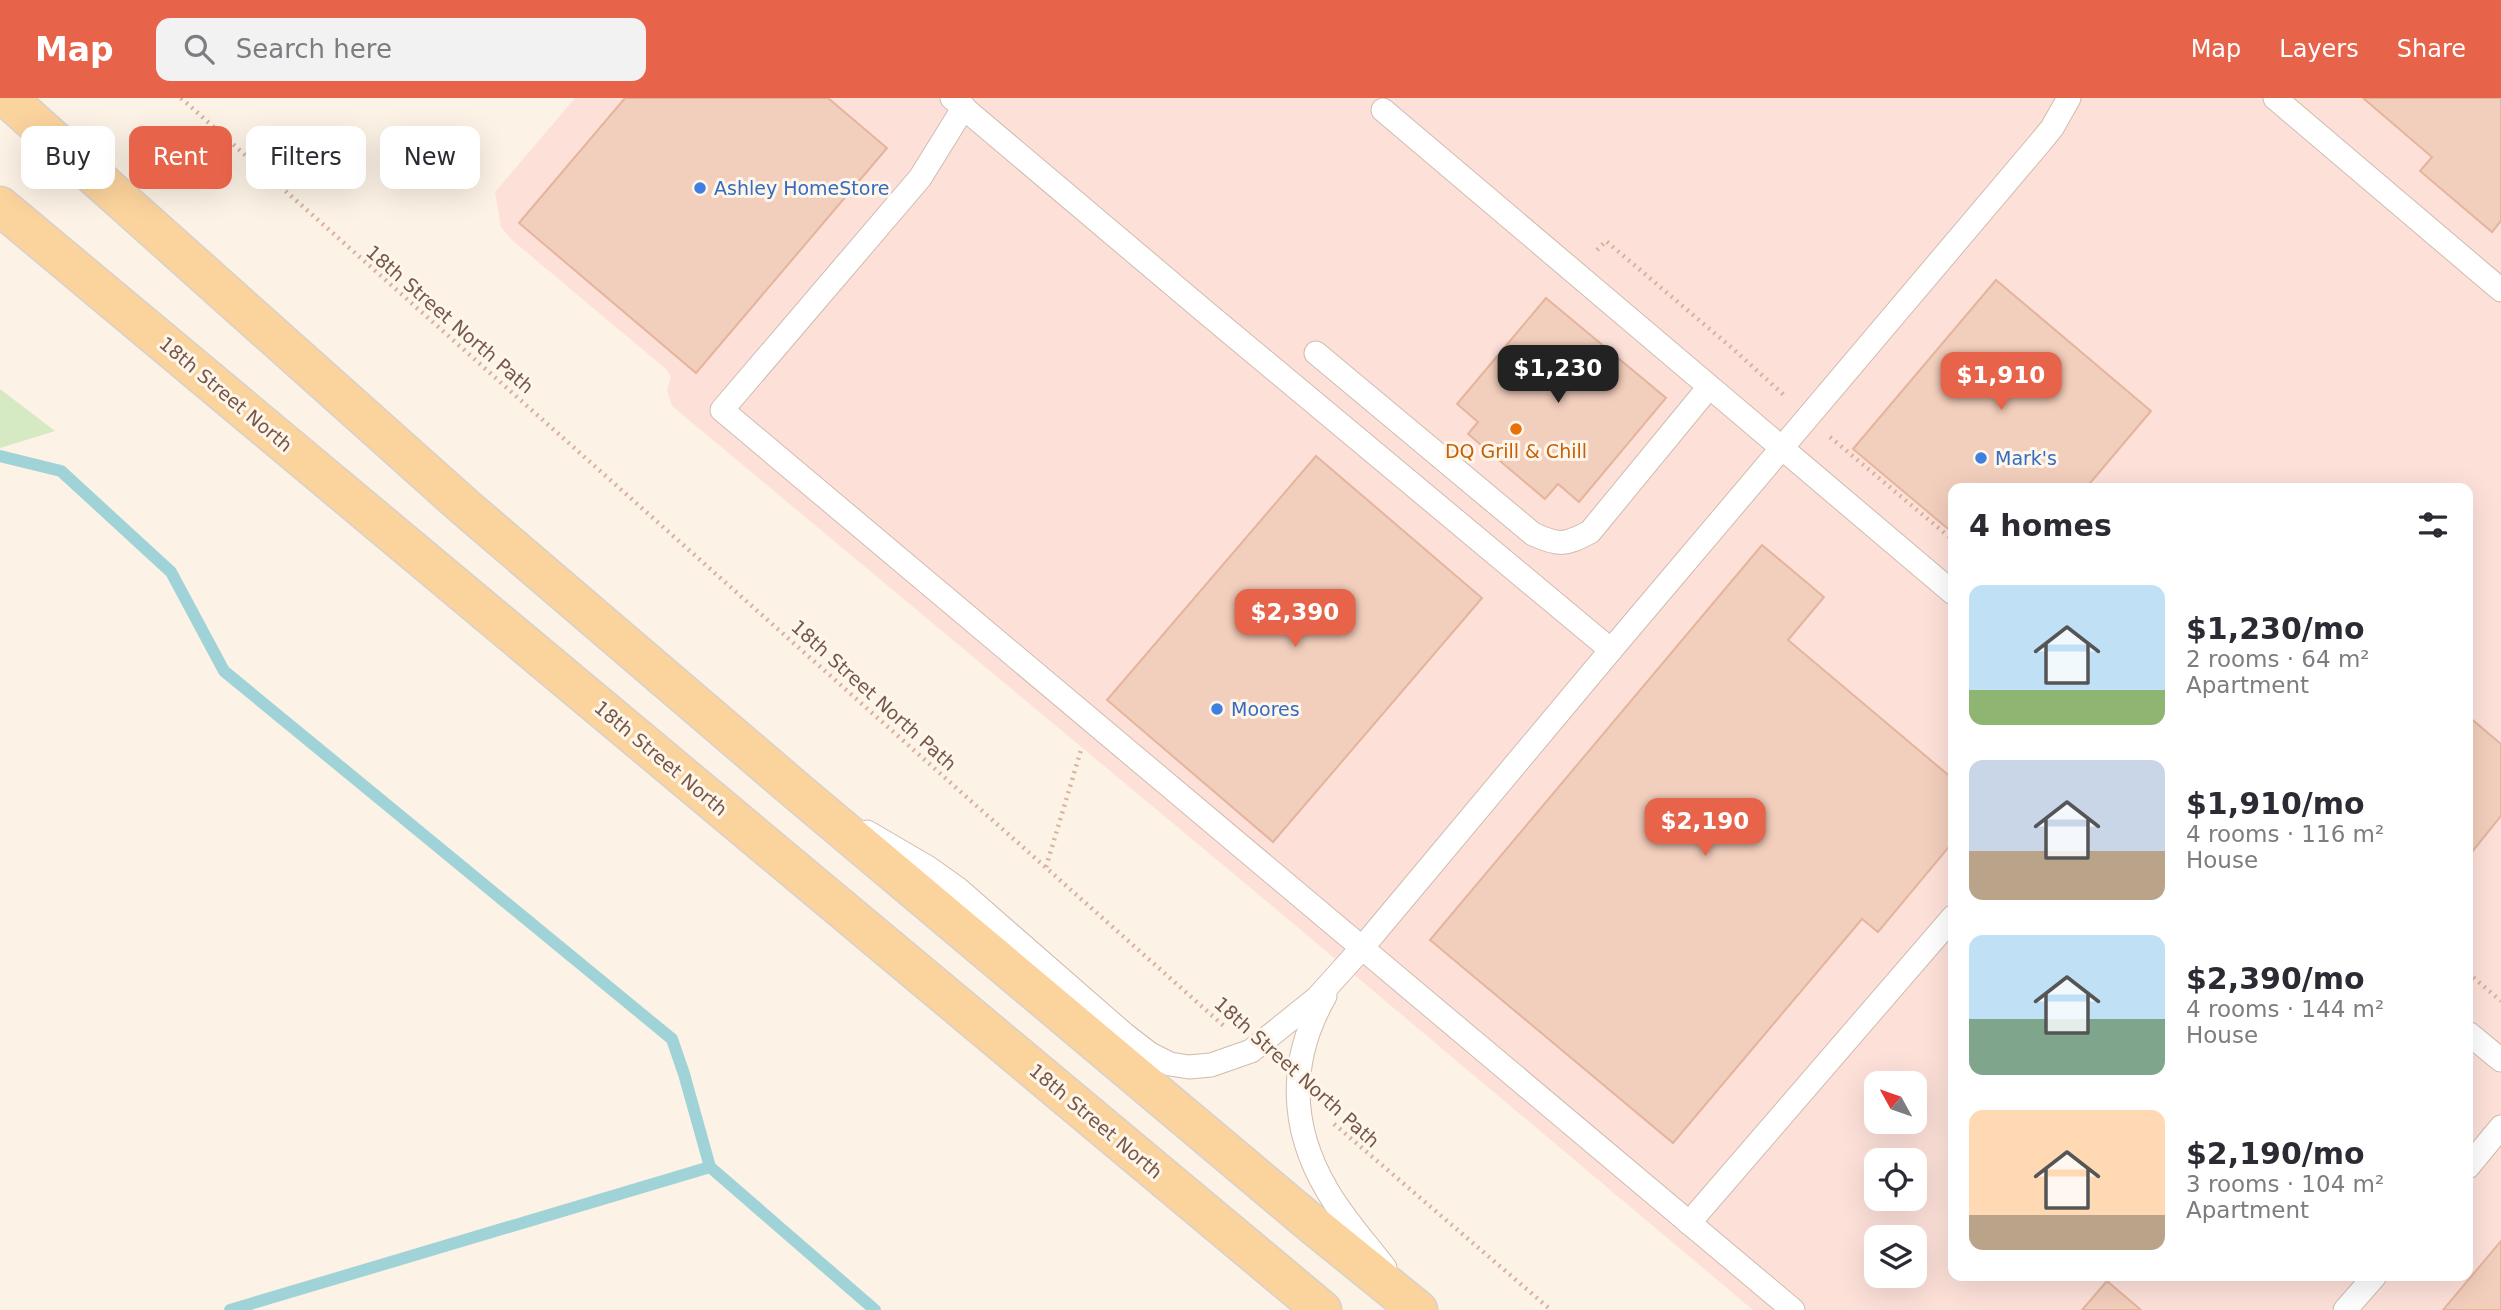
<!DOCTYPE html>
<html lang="en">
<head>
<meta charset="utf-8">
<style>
	:root { --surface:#fff; --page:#f2f2f3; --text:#2b2b33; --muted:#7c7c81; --accent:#e76349 }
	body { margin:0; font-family:"DejaVu Sans",sans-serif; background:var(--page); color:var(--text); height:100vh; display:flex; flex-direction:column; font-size:26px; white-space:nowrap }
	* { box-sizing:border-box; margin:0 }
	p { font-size:23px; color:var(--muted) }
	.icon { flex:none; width:38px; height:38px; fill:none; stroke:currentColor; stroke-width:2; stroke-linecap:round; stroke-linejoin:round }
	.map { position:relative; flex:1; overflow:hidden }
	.sheet { position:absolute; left:1948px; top:385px; width:525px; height:798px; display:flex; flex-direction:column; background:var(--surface); border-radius:14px; box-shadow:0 7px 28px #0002 }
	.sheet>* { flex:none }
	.banner { position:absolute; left:21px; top:28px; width:665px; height:63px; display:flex; gap:14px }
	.needle { width:46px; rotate:310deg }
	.controls { position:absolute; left:1864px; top:973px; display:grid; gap:14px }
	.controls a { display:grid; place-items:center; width:63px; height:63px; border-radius:14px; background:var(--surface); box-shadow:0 7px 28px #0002; font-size:35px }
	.price { position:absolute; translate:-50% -60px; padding:0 16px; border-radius:14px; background:var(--accent); color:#fff; font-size:23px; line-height:46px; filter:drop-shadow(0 2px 4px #0008) }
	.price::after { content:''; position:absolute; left:50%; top:42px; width:21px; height:16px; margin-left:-10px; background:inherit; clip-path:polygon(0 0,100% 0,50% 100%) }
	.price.current { background:#222; color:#fff }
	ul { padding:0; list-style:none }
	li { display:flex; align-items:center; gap:21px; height:175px; padding:0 21px }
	li span { display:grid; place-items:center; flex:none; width:196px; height:140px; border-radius:14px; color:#555 }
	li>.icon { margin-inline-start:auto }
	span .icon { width:84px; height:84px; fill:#fffc; stroke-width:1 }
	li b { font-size:30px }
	h2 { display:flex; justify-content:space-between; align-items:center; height:84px; padding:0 21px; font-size:30px }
	.chip { padding:0 24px; border-radius:14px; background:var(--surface); box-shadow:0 7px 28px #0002; font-size:24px; line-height:63px }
	.chip.current { background:var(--accent); color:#fff }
	header { display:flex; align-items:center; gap:42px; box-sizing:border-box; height:98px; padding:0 35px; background:var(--accent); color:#fff }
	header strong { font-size:33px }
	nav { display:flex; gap:38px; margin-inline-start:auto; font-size:24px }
	.search { width:490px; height:63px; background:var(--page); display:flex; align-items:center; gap:18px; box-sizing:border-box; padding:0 24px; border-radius:14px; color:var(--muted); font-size:26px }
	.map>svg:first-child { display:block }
	.commercial { fill:#fde1d9; fill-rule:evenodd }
	.green { fill:#d5eac3 }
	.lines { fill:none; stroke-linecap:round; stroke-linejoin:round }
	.stream { stroke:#9fd3d8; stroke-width:12 }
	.building { fill:#f2cebc; stroke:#e5b49d; stroke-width:2 }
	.lane-casing { stroke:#d0bbae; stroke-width:25 }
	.primary-casing { stroke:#d9d0cc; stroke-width:41 }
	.path { stroke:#d7b29f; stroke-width:4.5; stroke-dasharray:2 5; stroke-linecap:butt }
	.lane { stroke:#fff; stroke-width:23 }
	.primary { stroke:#fbd39d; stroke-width:38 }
	.shop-dot { fill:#3f7fe0; stroke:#fff6eb; stroke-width:2.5 }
	.food-dot { fill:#e8710a; stroke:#fff6eb; stroke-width:2.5 }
	.labels { text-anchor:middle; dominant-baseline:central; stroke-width:6; stroke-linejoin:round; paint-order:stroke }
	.shop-label { font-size:19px; fill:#366cbe; stroke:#fff6eb; text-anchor:start }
	.street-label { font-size:19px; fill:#76574a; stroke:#fff6eb }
	.food-label { font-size:19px; fill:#c56008; stroke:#fff6eb }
</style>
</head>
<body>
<header>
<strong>Map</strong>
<div class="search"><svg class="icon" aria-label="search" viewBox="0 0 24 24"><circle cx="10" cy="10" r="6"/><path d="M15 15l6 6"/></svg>Search here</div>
<nav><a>Map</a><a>Layers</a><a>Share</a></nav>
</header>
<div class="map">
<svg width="2501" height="1212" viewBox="0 0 2501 1212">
	<rect width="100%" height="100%" fill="#fcf2e5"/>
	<!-- commercial -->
	<path class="commercial" d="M575 0H2501V1212H1753L1264 801 672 308 667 292 671 279 666 271 512 142 501 129 495 94ZM1953 390H2468V1178H1953ZM1876 985H1914V1024H1876ZM1876 1062H1914V1101H1876ZM1876 1139H1914V1178H1876Z"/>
	<!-- green -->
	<polygon class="green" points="0,291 55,333 0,350"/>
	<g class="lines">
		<!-- stream -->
		<g class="stream">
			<polyline points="0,358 61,373 171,474 224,573 672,941 684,976 710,1069 875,1212"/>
			<polyline points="230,1212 710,1069"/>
		</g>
	</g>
	<!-- building -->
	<g class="building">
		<polygon points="625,0 828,0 887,50 696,275 519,125"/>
		<polygon points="2363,0 2501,0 2501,123 2492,134 2420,73 2432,59"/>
		<polygon points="1996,182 2151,313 2086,390 1953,390 1953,435 1853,351"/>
		<polygon points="1546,200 1666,300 1579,404 1558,386 1545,401 1468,336 1478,324 1457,306"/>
		<polygon points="1316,358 1482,500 1273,744 1107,602"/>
		<polygon points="1762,447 1824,499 1788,542 1953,681 1953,744 1878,834 1862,821 1673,1045 1430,842"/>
		<polygon points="2468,618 2501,646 2501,718 2468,759"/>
		<polygon points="2501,1143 2501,1212 2443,1212"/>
		<polygon points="2107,1183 2141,1212 2082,1212"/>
	</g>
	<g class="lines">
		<defs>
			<g id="lane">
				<polyline points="952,0 1209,217 1611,552"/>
				<polyline points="2275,0 2501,192"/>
				<polyline points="964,9 920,80 722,312 1793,1212"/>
				<polyline points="1383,12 1953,495"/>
				<path d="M1316 255 1533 436C1559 448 1565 447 1590 434L1709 289"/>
				<polyline points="867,734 927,769 958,791 1124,936 1150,956 1170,966 1189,969 1211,967 1251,953 1317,900 1362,850 1611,552 2038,47 2052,30 2069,0"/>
				<path d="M1325 898C1288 963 1290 1029 1327 1092 1343 1120 1366 1145 1385 1170"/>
				<polyline points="2468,935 2501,962"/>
				<polyline points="2468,1069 2501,1029"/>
				<polyline points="1689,1125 1953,819"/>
				<polyline points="2345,1212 2375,1178"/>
			</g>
			<g id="primary">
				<polyline points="7,0 466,410 798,694 1312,1126 1418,1212"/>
				<polyline points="0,108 1322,1212"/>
			</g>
		</defs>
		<!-- lane casing -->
		<use href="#lane" class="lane-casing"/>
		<!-- primary casing -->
		<use href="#primary" class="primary-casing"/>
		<!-- path -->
		<g class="path">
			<polyline points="181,0 1225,929"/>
			<polyline points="1597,152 1606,143 1732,250 1785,298"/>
			<polyline points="1830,339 1953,442"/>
			<polyline points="1046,769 1081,652"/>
			<polyline points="2468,875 2501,903"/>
			<polyline points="1334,1026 1551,1212"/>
		</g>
		<!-- lane -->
		<use href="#lane" class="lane"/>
		<!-- primary -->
		<use href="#primary" class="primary"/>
	</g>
	<!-- markers -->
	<g class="shop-dot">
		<circle cx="700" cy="90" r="7"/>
		<circle cx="1981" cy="360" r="7"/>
		<circle cx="1217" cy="611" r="7"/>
	</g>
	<circle class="food-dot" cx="1516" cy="331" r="7"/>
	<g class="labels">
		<!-- shop labels -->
		<g class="shop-label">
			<text x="714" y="90">Ashley HomeStore</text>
			<text x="1995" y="360">Mark's</text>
			<text x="1231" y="611">Moores</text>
		</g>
		<!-- street labels -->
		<g class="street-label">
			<text transform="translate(450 221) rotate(41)">18th Street North Path</text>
			<text transform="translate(226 296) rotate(40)">18th Street North</text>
			<text transform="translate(874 597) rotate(42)">18th Street North Path</text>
			<text transform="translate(661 660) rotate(40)">18th Street North</text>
			<text transform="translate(1297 974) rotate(42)">18th Street North Path</text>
			<text transform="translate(1096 1023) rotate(40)">18th Street North</text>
		</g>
		<!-- food labels -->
		<g class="food-label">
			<text x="1516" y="353">DQ Grill &amp; Chill</text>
		</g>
	</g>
</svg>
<div class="controls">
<a><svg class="needle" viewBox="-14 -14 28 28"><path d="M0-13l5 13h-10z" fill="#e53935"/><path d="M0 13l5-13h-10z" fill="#7c7c81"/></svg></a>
<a><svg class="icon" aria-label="locate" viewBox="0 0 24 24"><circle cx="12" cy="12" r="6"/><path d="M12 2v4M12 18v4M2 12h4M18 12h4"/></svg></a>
<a><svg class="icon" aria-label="layers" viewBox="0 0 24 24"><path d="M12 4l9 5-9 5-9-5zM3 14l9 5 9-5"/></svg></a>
</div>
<b class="price current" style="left:1558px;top:307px">$1,230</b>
<b class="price" style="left:2001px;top:314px">$1,910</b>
<b class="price" style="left:1295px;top:551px">$2,390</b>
<b class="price" style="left:1705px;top:760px">$2,190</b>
<div class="banner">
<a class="chip">Buy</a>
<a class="chip current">Rent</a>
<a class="chip">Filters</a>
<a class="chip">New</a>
</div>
<section class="sheet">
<h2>4 homes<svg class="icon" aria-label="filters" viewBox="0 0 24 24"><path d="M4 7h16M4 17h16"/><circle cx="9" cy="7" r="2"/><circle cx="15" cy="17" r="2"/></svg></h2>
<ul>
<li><span style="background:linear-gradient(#bfe0f5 75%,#8fb573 0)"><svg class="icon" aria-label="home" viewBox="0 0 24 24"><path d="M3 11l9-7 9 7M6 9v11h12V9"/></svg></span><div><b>$1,230/mo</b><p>2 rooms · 64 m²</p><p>Apartment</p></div></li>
<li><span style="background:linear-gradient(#c9d6e8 65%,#b9a48a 0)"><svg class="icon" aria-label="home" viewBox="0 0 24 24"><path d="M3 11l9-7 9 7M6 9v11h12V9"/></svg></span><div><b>$1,910/mo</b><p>4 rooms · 116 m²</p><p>House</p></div></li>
<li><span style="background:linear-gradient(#bfe0f5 60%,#7fa58c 0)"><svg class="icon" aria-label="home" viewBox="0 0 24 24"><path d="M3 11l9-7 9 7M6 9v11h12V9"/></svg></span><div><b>$2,390/mo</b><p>4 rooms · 144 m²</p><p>House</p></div></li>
<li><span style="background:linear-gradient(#ffd9b3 75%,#b9a48a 0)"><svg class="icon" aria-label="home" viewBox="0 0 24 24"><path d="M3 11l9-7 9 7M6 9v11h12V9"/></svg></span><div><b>$2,190/mo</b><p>3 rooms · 104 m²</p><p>Apartment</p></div></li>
</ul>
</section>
</div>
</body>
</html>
